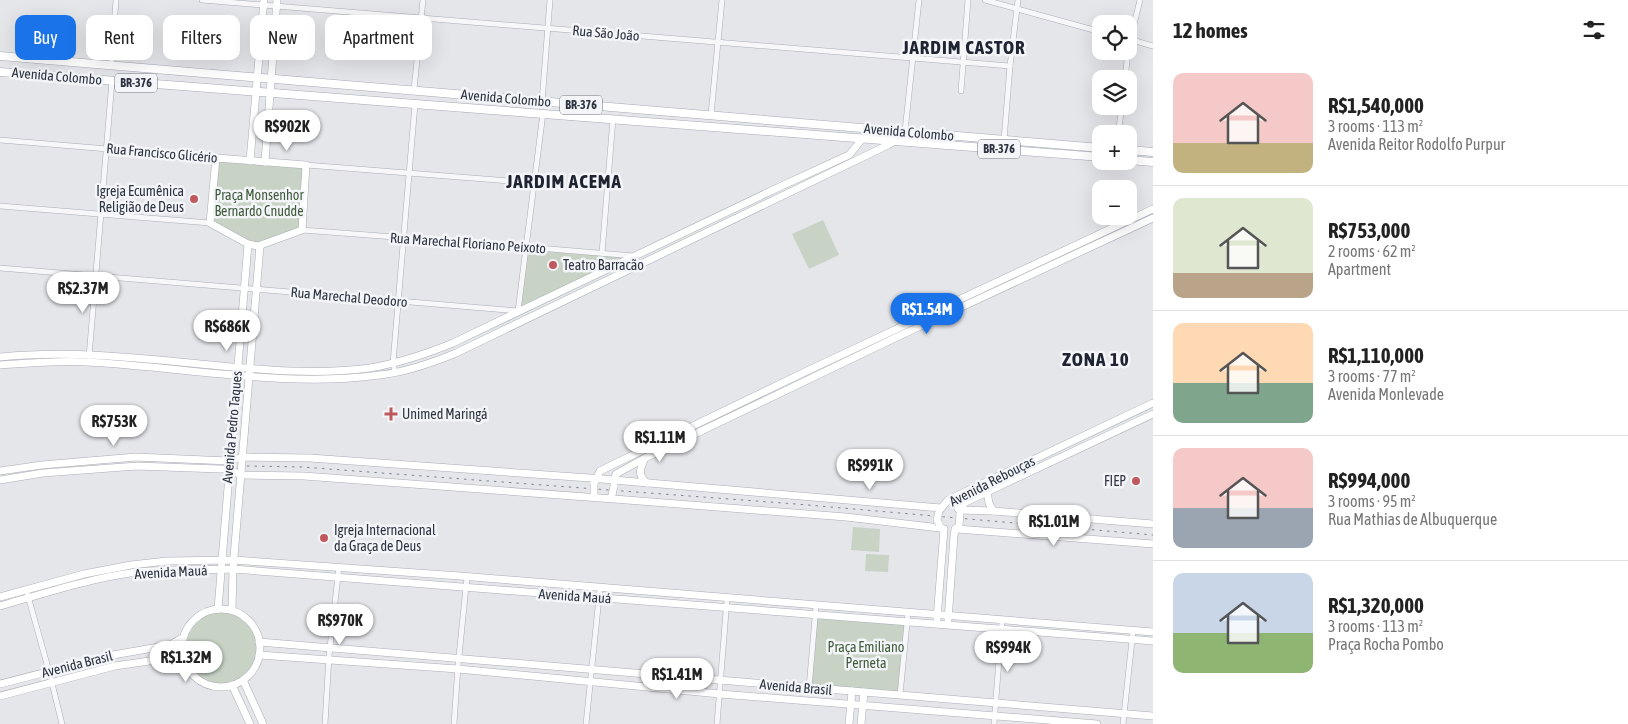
<!DOCTYPE html>
<html lang="en">
<head>
<meta charset="utf-8">
<style>
	:root { --surface:#fff; --page:#f6f6f6; --text:#222; --muted:#767676; --line:#e0e0e0; --accent:#1a73e8 }
	body { margin:0; font-family:"Asap Condensed",sans-serif; background:var(--page); color:var(--text); height:100vh; display:flex; flex-direction:column; font-size:19px; white-space:nowrap }
	* { box-sizing:border-box; margin:0 }
	p { font-size:16px; color:var(--muted) }
	.icon { flex:none; width:28px; height:28px; fill:none; stroke:currentColor; stroke-width:2; stroke-linecap:round; stroke-linejoin:round }
	.map { position:relative; flex:1; overflow:hidden }
	.drawer { display:flex; flex-direction:column; background:var(--surface); width:475px }
	.drawer>* { flex:none }
	.hud { position:absolute; left:15px; top:15px; width:475px; height:45px; display:flex; gap:10px }
	.controls { position:absolute; left:1092px; top:15px; display:grid; gap:10px }
	.controls a { display:grid; place-items:center; width:45px; height:45px; border-radius:10px; background:var(--surface); box-shadow:0 5px 20px #0002; font-size:25px }
	.price { position:absolute; translate:-50% -42px; padding:0 11px; border-radius:18px; background:#fff; color:#222; font-size:16px; line-height:32px; filter:drop-shadow(0 1px 2px #0008) }
	.price::after { content:''; position:absolute; left:50%; top:30px; width:15px; height:11px; margin-left:-8px; background:inherit; clip-path:polygon(0 0,100% 0,50% 100%) }
	.price.selected { background:var(--accent); color:#fff }
	ul { padding:0; list-style:none }
	li { display:flex; align-items:center; gap:15px; height:125px; padding:0 20px }
	li+li { border-top:1px solid var(--line) }
	li span { display:grid; place-items:center; flex:none; width:140px; height:100px; border-radius:10px; color:#555 }
	li>.icon { margin-inline-start:auto }
	span .icon { width:60px; height:60px; fill:#fffc; stroke-width:1 }
	li b { font-size:21px }
	h2 { display:flex; justify-content:space-between; align-items:center; height:60px; padding:0 20px; font-size:21px }
	.tag { padding:0 18px; border-radius:10px; background:var(--surface); box-shadow:0 5px 20px #0002; font-size:18px; line-height:45px }
	.tag.selected { background:var(--accent); color:#fff }
	main { display:flex; flex:1; min-height:0 }
	.map>svg:first-child { display:block }
	.green { fill:#c8d3c6 }
	.lines { fill:none; stroke-linecap:round; stroke-linejoin:round }
	.street-casing { stroke:#aaadb4; stroke-width:6 }
	.secondary-casing { stroke:#aaadb4; stroke-width:8 }
	.primary-casing { stroke:#a5a9b5; stroke-width:9 }
	.street { stroke:#f7f7f9; stroke-width:5 }
	.secondary { stroke:#fff; stroke-width:7 }
	.primary { stroke:#fff; stroke-width:8 }
	.rail { stroke:#7f8492; stroke-width:1; stroke-dasharray:2.5 5; stroke-linecap:butt }
	.secondary-bridge-casing { stroke:#aaadb4; stroke-width:8; stroke-linecap:butt }
	.secondary-bridge { stroke:#fff; stroke-width:7 }
	.poi-dot { fill:#c0595d; stroke:#f4f5f8; stroke-width:2 }
	.labels { text-anchor:middle; dominant-baseline:central; stroke-width:5; stroke-linejoin:round; paint-order:stroke }
	.shield { fill:#f4f5f8; stroke:#696d78; stroke-width:1 }
	.shield-label { font-size:12px; font-weight:bold; fill:#2e3341 }
	.street-label { font-size:14px; fill:#2e3341; stroke:#f4f5f8 }
	.poi-label { font-size:14px; fill:#2e3341; stroke:#f4f5f8; text-anchor:start }
	.park-label { font-size:14px; fill:#3f5b3c; stroke:#f4f5f8 }
	.district-label { font-size:19px; font-weight:bold; letter-spacing:1px; fill:#202432; stroke:#f4f5f8 }
</style>
</head>
<body>
<main>
<div class="map">
<svg width="1153" height="724" viewBox="0 0 1153 724">
	<rect width="100%" height="100%" fill="#e4e6ea"/>
	<!-- green -->
	<g class="green">
		<polygon points="216,158 306,165 302,230 260,246 210,223"/>
		<polygon points="823,220 839,255 809,269 792,234"/>
		<polygon points="526,247 634,256 518,311"/>
		<polygon points="853,527 880,529 879,552 851,550"/>
		<polygon points="866,554 889,555 888,572 865,571"/>
		<circle cx="221" cy="648" r="39"/>
		<polygon points="815,614 907,622 900,695 809,688"/>
	</g>
	<g class="lines">
		<defs>
			<g id="street">
				<polyline points="202,0 1010,66"/>
				<polyline points="985,0 1101,32"/>
				<polyline points="1129,39 1153,46"/>
				<polyline points="1129,45 1140,0"/>
				<polyline points="111,66 116,0"/>
				<polyline points="1125,79 1128,51"/>
				<polyline points="414,90 423,0"/>
				<polyline points="961,91 968,0"/>
				<polyline points="542,102 550,0"/>
				<polyline points="711,115 722,0"/>
				<polyline points="905,131 919,0"/>
				<polyline points="1118,134 1122,106"/>
				<polyline points="0,140 216,158"/>
				<polyline points="1004,140 1010,66 1018,0"/>
				<polyline points="306,165 534,183"/>
				<polyline points="0,206 210,223"/>
				<polyline points="302,230 526,247 634,256 639,264"/>
				<polyline points="602,253 613,119"/>
				<polyline points="0,268 518,311"/>
				<polyline points="518,311 543,113"/>
				<polyline points="89,357 112,81"/>
				<polyline points="395,372 393,363 415,104"/>
				<polyline points="26,589 50,675 62,724"/>
				<polyline points="809,688 816,606"/>
				<polyline points="900,695 908,613"/>
				<polyline points="325,724 329,656 339,567"/>
				<polyline points="454,724 458,666 467,577"/>
				<polyline points="586,724 600,588"/>
				<polyline points="717,724 727,599"/>
				<polyline points="994,724 1002,621"/>
				<polyline points="1123,724 1133,631"/>
			</g>
			<g id="secondary">
				<polygon points="216,158 306,165 302,230 258,246 248,244 210,223"/>
				<polyline points="250,161 264,0"/>
				<polyline points="265,162 277,0"/>
				<path d="M0 357C71 350 141 358 211 365 264 370 317 375 370 368 399 363 426 354 453 343L775 189 849 155 863 138 876 133 885 132"/>
				<path d="M0 365C29 363 59 360 87 362 184 367 284 388 380 375 406 372 432 363 456 353L888 145 897 140 905 131"/>
				<path d="M645 458C640 469 637 475 647 483"/>
				<polyline points="0,471 42,465 136,457 229,461 243,457 310,458 590,478 941,508"/>
				<polyline points="0,480 43,473 137,466 220,469 228,469 241,475 304,476 614,499 846,517 940,528"/>
				<polyline points="595,482 600,471 610,466 809,370 1153,209"/>
				<polyline points="614,483 616,474 645,458 897,337 1153,218"/>
				<polyline points="987,492 989,503 993,511"/>
				<polyline points="958,509 966,502 987,492 1153,414"/>
				<polyline points="960,510 993,511 1153,524"/>
				<polyline points="939,511 948,500 1153,403"/>
				<polyline points="957,529 1153,544"/>
				<polyline points="0,597 84,574 131,565 167,561 233,560 460,576 1153,632"/>
				<path d="M0 606C45 593 91 578 137 572 169 569 201 570 233 569L1153 641"/>
				<polyline points="218,609 248,244"/>
				<circle cx="221" cy="648" r="39"/>
				<polyline points="232,610 233,569 260,246"/>
				<polyline points="937,619 944,529 940,528 939,525"/>
				<polyline points="948,620 954,536 955,529 959,525"/>
				<polyline points="259,642 1153,716"/>
				<polyline points="259,655 458,669 720,694 1097,724"/>
				<polyline points="243,680 263,724"/>
				<polyline points="0,684 113,655 170,645 182,638"/>
				<polyline points="232,685 250,724"/>
				<polyline points="0,696 115,666 170,658 184,659"/>
				<polyline points="849,724 852,691"/>
				<polyline points="861,724 864,692"/>
			</g>
			<g id="primary">
				<polyline points="0,56 1101,148"/>
				<polyline points="0,72 1101,157"/>
				<polyline points="1129,150 1153,152"/>
				<polyline points="1129,160 1153,162"/>
			</g>
		</defs>
		<!-- street casing -->
		<use href="#street" class="street-casing"/>
		<!-- secondary casing -->
		<use href="#secondary" class="secondary-casing"/>
		<!-- primary casing -->
		<use href="#primary" class="primary-casing"/>
		<!-- street -->
		<use href="#street" class="street"/>
		<!-- secondary -->
		<use href="#secondary" class="secondary"/>
		<!-- primary -->
		<use href="#primary" class="primary"/>
		<!-- rail -->
		<polyline class="rail" points="247,466 302,467 796,504 1153,535"/>
		<defs>
			<g id="secondary-bridge">
				<polyline points="594,494 594,484"/>
				<polyline points="612,495 614,486"/>
				<polyline points="939,524 937,520 939,511"/>
				<polyline points="959,525 960,514"/>
			</g>
		</defs>
		<!-- secondary-bridge casing -->
		<use href="#secondary-bridge" class="secondary-bridge-casing"/>
		<!-- secondary-bridge -->
		<use href="#secondary-bridge" class="secondary-bridge"/>
	</g>
	<!-- markers -->
	<g class="poi-dot">
		<circle cx="194" cy="199" r="5"/>
		<circle cx="553" cy="265" r="5"/>
		<path d="M388.5 406.5h5v5h5v5h-5v5h-5v-5h-5v-5h5z"/>
		<circle cx="1136" cy="481" r="5"/>
		<circle cx="324" cy="538" r="5"/>
	</g>
	<g class="labels">
		<!-- shield labels -->
		<g class="shield">
			<rect x="115" y="73.5" width="42" height="19" rx="4"/>
			<rect x="560" y="95.5" width="42" height="19" rx="4"/>
			<rect x="978" y="139.5" width="42" height="19" rx="4"/>
		</g>
		<g class="shield-label">
			<text x="136" y="83">BR-376</text>
			<text x="581" y="105">BR-376</text>
			<text x="999" y="149">BR-376</text>
		</g>
		<!-- street labels -->
		<g class="street-label">
			<text transform="translate(606 33) rotate(5)">Rua São João</text>
			<text transform="translate(57 76) rotate(5)">Avenida Colombo</text>
			<text transform="translate(506 98) rotate(5)">Avenida Colombo</text>
			<text transform="translate(909 132) rotate(5)">Avenida Colombo</text>
			<text transform="translate(162 153) rotate(5)">Rua Francisco Glicério</text>
			<text transform="translate(468 243) rotate(4)">Rua Marechal Floriano Peixoto</text>
			<text transform="translate(349 297) rotate(5)">Rua Marechal Deodoro</text>
			<text transform="translate(232 427) rotate(-85)">Avenida Pedro Taques</text>
			<text transform="translate(992 481) rotate(-27)">Avenida Rebouças</text>
			<text transform="translate(171 572) rotate(-3)">Avenida Mauá</text>
			<text transform="translate(575 596) rotate(4)">Avenida Mauá</text>
			<text transform="translate(77 664) rotate(-14)">Avenida Brasil</text>
			<text transform="translate(796 687) rotate(5)">Avenida Brasil</text>
		</g>
		<!-- poi labels -->
		<g class="poi-label">
			<text x="184" y="191" text-anchor="end">Igreja Ecumênica<tspan x="184" dy="16">Religião de Deus</tspan></text>
			<text x="563" y="265">Teatro Barracão</text>
			<text x="402" y="414">Unimed Maringá</text>
			<text x="1126" y="481" text-anchor="end">FIEP</text>
			<text x="334" y="530">Igreja Internacional<tspan x="334" dy="16">da Graça de Deus</tspan></text>
		</g>
		<!-- park labels -->
		<g class="park-label">
			<text x="259" y="195">Praça Monsenhor<tspan x="259" dy="16">Bernardo Cnudde</tspan></text>
			<text x="866" y="647">Praça Emiliano<tspan x="866" dy="16">Perneta</tspan></text>
		</g>
		<!-- district labels -->
		<g class="district-label">
			<text x="964" y="47">JARDIM CASTOR</text>
			<text x="564" y="181">JARDIM ACEMA</text>
			<text x="1096" y="359">ZONA 10</text>
		</g>
	</g>
</svg>
<div class="controls">
<a><svg class="icon" aria-label="locate" viewBox="0 0 24 24"><circle cx="12" cy="12" r="6"/><path d="M12 2v4M12 18v4M2 12h4M18 12h4"/></svg></a>
<a><svg class="icon" aria-label="layers" viewBox="0 0 24 24"><path d="M12 4l9 5-9 5-9-5zM3 14l9 5 9-5"/></svg></a>
<a>+</a>
<a>−</a>
</div>
<b class="price" style="left:287px;top:152px">R$902K</b>
<b class="price" style="left:83px;top:314px">R$2.37M</b>
<b class="price selected" style="left:927px;top:335px">R$1.54M</b>
<b class="price" style="left:227px;top:352px">R$686K</b>
<b class="price" style="left:114px;top:447px">R$753K</b>
<b class="price" style="left:660px;top:463px">R$1.11M</b>
<b class="price" style="left:870px;top:491px">R$991K</b>
<b class="price" style="left:1054px;top:547px">R$1.01M</b>
<b class="price" style="left:340px;top:646px">R$970K</b>
<b class="price" style="left:1008px;top:673px">R$994K</b>
<b class="price" style="left:186px;top:683px">R$1.32M</b>
<b class="price" style="left:677px;top:700px">R$1.41M</b>
<div class="hud">
<a class="tag selected">Buy</a>
<a class="tag">Rent</a>
<a class="tag">Filters</a>
<a class="tag">New</a>
<a class="tag">Apartment</a>
</div>
</div>
<section class="drawer">
<h2>12 homes<svg class="icon" aria-label="filters" viewBox="0 0 24 24"><path d="M4 7h16M4 17h16"/><circle cx="9" cy="7" r="2"/><circle cx="15" cy="17" r="2"/></svg></h2>
<ul>
<li><span style="background:linear-gradient(#f6c9c9 70%,#c2b280 0)"><svg class="icon" aria-label="home" viewBox="0 0 24 24"><path d="M3 11l9-7 9 7M6 9v11h12V9"/></svg></span><div><b>R$1,540,000</b><p>3 rooms · 113 m²</p><p>Avenida Reitor Rodolfo Purpur</p></div></li>
<li><span style="background:linear-gradient(#dfe7d0 75%,#b9a48a 0)"><svg class="icon" aria-label="home" viewBox="0 0 24 24"><path d="M3 11l9-7 9 7M6 9v11h12V9"/></svg></span><div><b>R$753,000</b><p>2 rooms · 62 m²</p><p>Apartment</p></div></li>
<li><span style="background:linear-gradient(#ffd9b3 60%,#7fa58c 0)"><svg class="icon" aria-label="home" viewBox="0 0 24 24"><path d="M3 11l9-7 9 7M6 9v11h12V9"/></svg></span><div><b>R$1,110,000</b><p>3 rooms · 77 m²</p><p>Avenida Monlevade</p></div></li>
<li><span style="background:linear-gradient(#f6c9c9 60%,#9aa5b1 0)"><svg class="icon" aria-label="home" viewBox="0 0 24 24"><path d="M3 11l9-7 9 7M6 9v11h12V9"/></svg></span><div><b>R$994,000</b><p>3 rooms · 95 m²</p><p>Rua Mathias de Albuquerque</p></div></li>
<li><span style="background:linear-gradient(#c9d6e8 60%,#8fb573 0)"><svg class="icon" aria-label="home" viewBox="0 0 24 24"><path d="M3 11l9-7 9 7M6 9v11h12V9"/></svg></span><div><b>R$1,320,000</b><p>3 rooms · 113 m²</p><p>Praça Rocha Pombo</p></div></li>
</ul>
</section>
</main>
</body>
</html>
